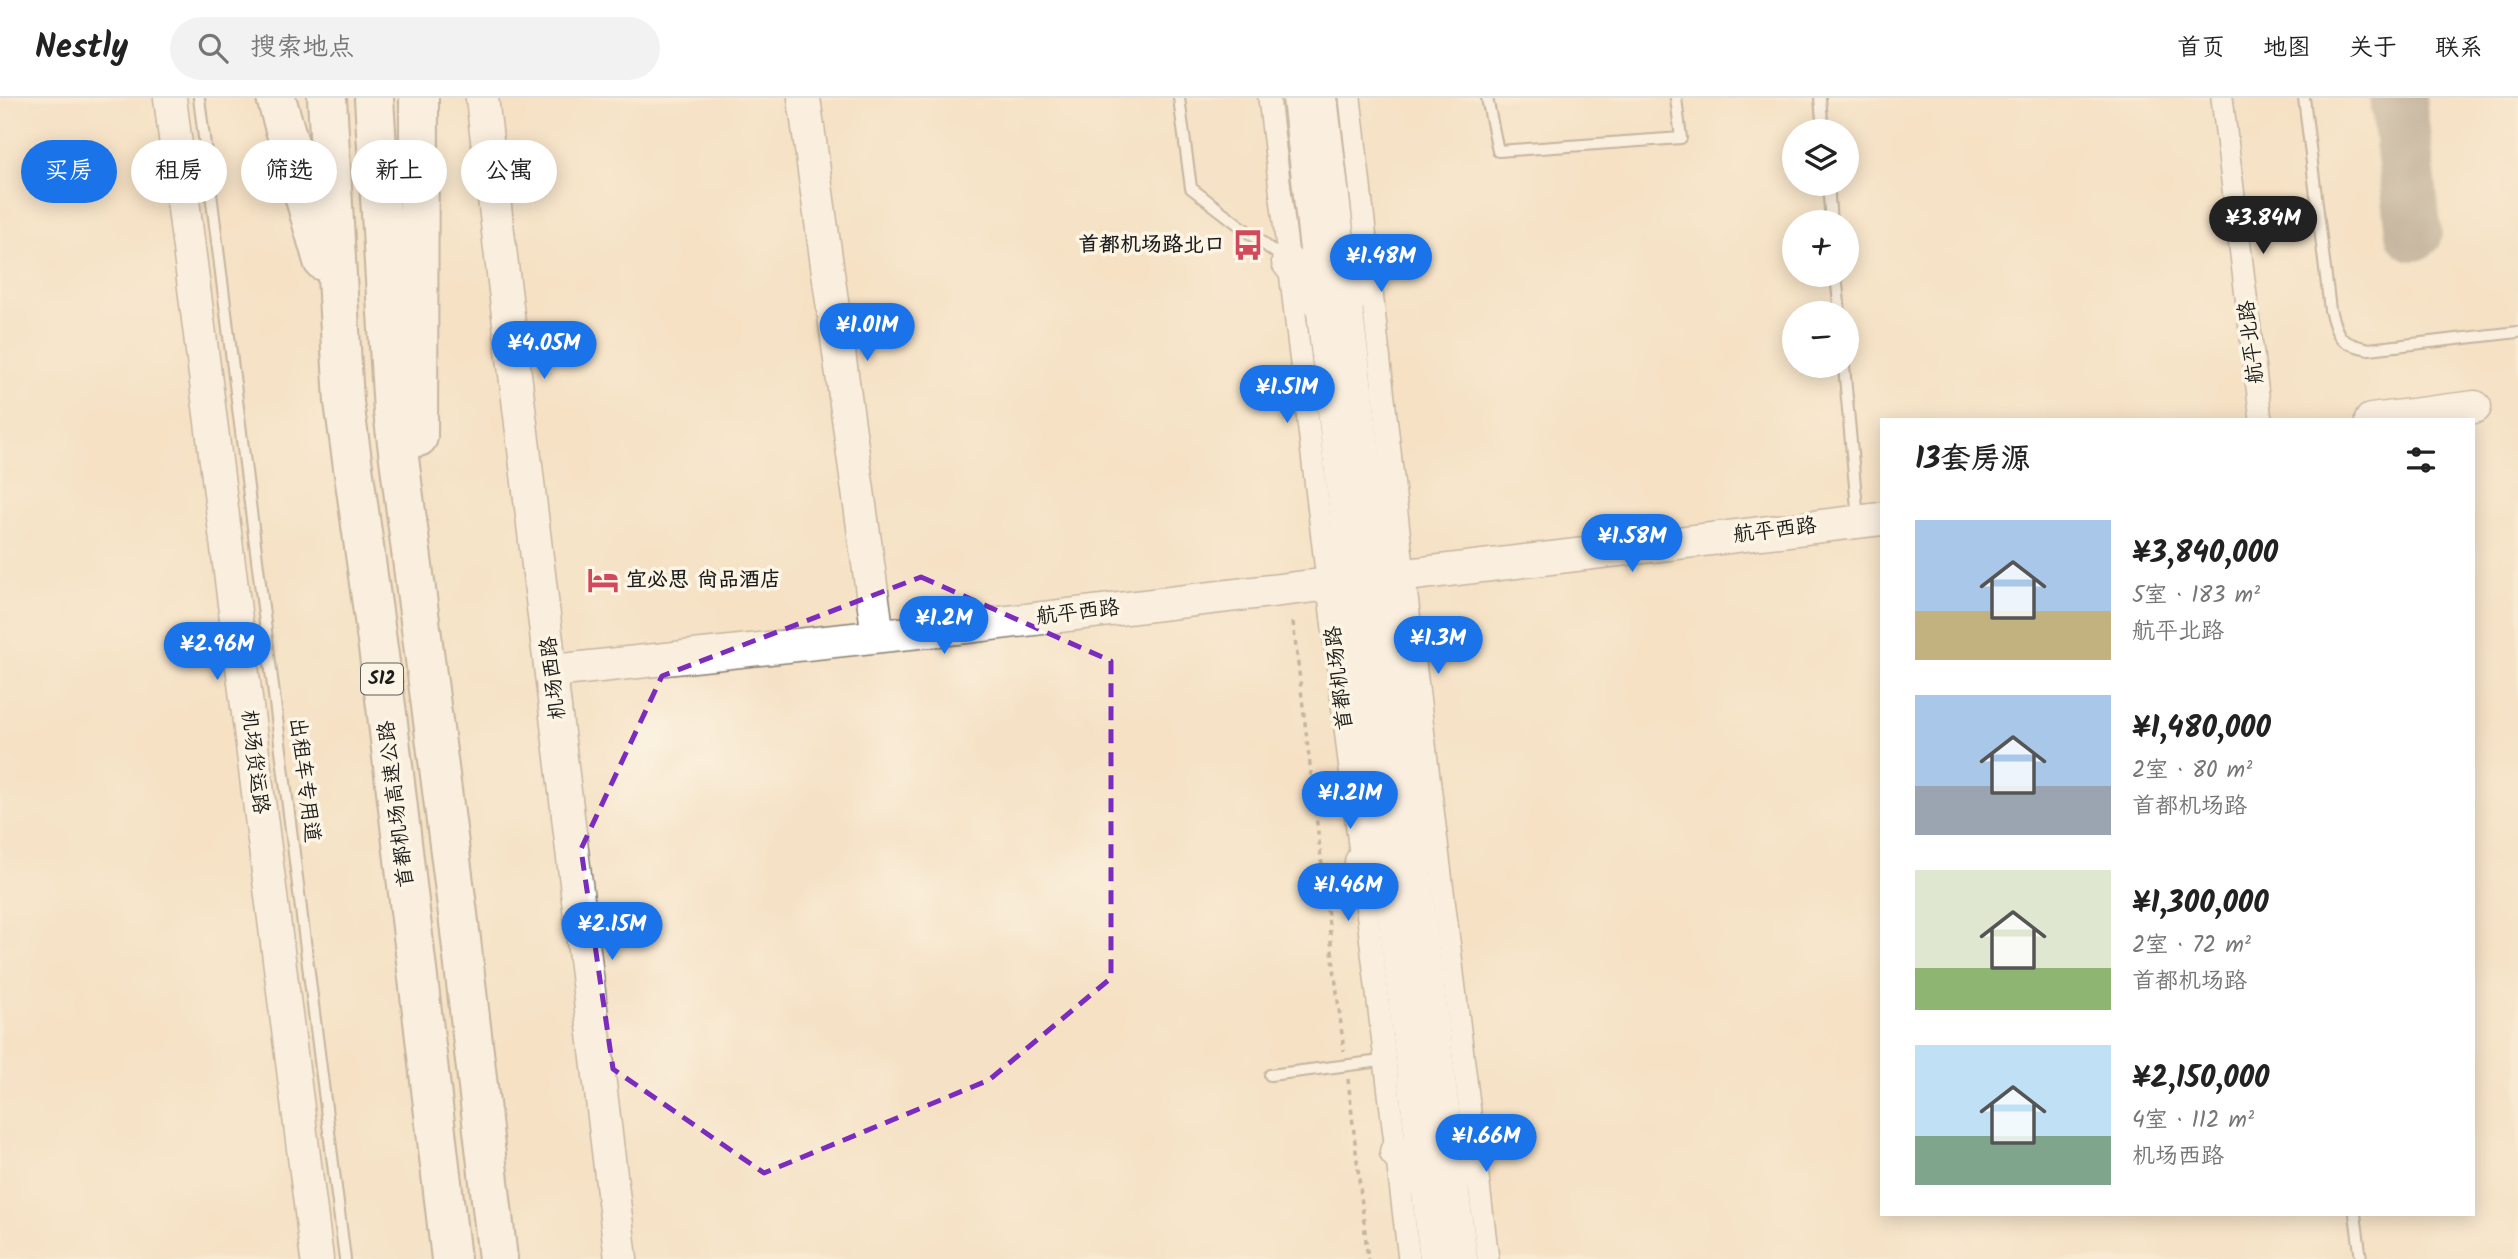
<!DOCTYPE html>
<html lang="zh">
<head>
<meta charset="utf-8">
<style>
	:root { --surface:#fff; --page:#f2f2f2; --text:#222; --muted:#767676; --line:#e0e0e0; --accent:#1a73e8 }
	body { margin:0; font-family:Kalam,"LXGW WenKai TC",sans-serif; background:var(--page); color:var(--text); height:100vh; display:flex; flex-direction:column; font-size:26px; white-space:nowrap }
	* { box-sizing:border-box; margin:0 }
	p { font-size:23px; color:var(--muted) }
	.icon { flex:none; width:38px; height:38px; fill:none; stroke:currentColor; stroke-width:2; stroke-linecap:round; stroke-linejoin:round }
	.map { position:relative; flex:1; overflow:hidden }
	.drawer { position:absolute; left:1880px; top:320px; width:595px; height:798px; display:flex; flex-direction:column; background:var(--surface); border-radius:0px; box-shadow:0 4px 18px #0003 }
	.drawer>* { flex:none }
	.hud { position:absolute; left:21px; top:42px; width:665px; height:63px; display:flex; gap:14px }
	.controls { position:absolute; left:1782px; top:21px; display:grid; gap:14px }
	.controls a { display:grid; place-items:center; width:77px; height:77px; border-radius:50%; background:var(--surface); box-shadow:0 4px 18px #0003; font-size:35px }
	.price { position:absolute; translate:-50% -60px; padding:0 16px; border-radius:24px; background:var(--accent); color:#fff; font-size:23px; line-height:46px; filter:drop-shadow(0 2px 4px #0008) }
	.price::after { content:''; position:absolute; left:50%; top:42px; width:21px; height:16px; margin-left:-10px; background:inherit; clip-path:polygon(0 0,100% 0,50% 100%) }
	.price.on { background:#222; color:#fff }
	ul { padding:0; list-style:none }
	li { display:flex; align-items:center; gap:21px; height:175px; padding:0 35px }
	li span { display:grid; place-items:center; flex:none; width:196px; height:140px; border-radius:0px; color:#555 }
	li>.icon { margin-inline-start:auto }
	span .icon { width:84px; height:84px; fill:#fffc; stroke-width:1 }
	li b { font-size:30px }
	h2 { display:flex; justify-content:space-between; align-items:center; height:84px; padding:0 35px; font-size:30px }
	.pill { padding:0 24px; border-radius:32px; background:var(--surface); box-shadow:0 4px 18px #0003; font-size:24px; line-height:63px }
	.pill.on { background:var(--accent); color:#fff }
	header { display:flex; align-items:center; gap:42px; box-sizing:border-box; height:98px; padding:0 35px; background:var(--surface); border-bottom:2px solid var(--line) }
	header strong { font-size:33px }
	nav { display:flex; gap:38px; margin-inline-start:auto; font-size:24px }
	.search { width:490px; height:63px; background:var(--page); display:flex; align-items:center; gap:18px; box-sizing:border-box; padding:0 24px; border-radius:38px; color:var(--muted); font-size:26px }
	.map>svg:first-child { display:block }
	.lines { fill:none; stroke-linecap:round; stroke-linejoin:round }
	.taxiway { stroke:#887e70; stroke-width:56 }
	.lane-casing { stroke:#887e70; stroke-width:14 }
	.street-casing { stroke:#887e70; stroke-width:24 }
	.secondary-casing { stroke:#887e70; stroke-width:35 }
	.highway-casing { stroke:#887e70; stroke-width:42 }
	.path { stroke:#887e70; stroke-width:3.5; stroke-dasharray:5 5; stroke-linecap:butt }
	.lane { stroke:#fff; stroke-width:10 }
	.street { stroke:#fff; stroke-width:21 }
	.secondary { stroke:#fff; stroke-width:32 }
	.highway { stroke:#fff; stroke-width:38 }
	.marked { fill:none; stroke:#7b2cbf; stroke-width:5; stroke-dasharray:14 9; stroke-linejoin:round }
	.labels { text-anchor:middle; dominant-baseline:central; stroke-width:7; stroke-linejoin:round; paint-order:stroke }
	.shield { fill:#fcf5e5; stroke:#5f5d58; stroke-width:2 }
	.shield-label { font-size:19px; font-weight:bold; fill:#1c1c1c }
	.poi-label { font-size:21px; font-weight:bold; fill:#1c1c1c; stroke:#fcf5e5; text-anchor:end }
	.street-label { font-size:21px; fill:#1c1c1c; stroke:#fcf5e5 }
</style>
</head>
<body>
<header>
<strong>Nestly</strong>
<div class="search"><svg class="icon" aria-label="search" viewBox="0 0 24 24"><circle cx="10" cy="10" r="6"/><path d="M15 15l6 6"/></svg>搜索地点</div>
<nav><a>首页</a><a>地图</a><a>关于</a><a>联系</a></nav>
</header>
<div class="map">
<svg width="2518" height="1161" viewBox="0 0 2518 1161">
	<rect width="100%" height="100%" fill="#fcf5e5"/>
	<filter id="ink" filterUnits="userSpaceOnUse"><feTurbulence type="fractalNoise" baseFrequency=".0143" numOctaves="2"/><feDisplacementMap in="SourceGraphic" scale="14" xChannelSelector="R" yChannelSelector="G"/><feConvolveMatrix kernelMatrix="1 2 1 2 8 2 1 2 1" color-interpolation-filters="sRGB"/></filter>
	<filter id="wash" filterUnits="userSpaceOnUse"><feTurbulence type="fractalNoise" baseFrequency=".00686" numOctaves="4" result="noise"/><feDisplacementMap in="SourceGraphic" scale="28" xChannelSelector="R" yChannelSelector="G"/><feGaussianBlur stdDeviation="1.57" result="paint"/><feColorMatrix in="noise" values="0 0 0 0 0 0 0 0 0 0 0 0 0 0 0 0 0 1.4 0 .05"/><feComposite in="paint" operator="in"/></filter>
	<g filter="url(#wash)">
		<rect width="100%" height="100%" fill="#f5e1c5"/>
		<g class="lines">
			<!-- taxiway -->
			<polyline class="taxiway" points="2398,0 2414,135"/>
		</g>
	</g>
	<g filter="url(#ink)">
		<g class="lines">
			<defs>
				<g id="lane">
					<polyline points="199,0 345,1161"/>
					<polyline points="1179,0 1191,90 1286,163"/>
					<polyline points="1487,0 1498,53 1681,40 1676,0"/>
					<polyline points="1820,0 1823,33"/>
					<path d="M2304 0 2330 212C2338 240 2339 245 2369 251L2518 234"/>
					<polyline points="1828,86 1831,124"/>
					<polyline points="1836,177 1840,215"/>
					<polyline points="1844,268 1858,421"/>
					<polyline points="1270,977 1389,962"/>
					<polyline points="2355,1116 2361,1161"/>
				</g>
				<g id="street">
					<polyline points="1269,0 1409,1161"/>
					<polyline points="1350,0 1400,442 1488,1161"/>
					<polyline points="2222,0 2261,322"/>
				</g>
				<g id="secondary">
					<polyline points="170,0 317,1161"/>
					<polyline points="482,0 621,1161"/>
					<polyline points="804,0 878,538"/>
					<polyline points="1299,0 1353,482 1436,1161"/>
					<polyline points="1321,0 1461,1161"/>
					<polyline points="1288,164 1322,209"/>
					<polyline points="1346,208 1368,162"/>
					<polyline points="2371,322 2475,309"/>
					<polyline points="553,573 966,529 1881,421"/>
					<polyline points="1361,764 1383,730"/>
					<polyline points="1396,1054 1427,1088"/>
					<polyline points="1452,1087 1474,1042"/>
				</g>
				<g id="highway">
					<polyline points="276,0 323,163"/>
					<polyline points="327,0 344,304 386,608 451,1161"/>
					<polyline points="374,0 393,314 458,816 498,1161"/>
					<polyline points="418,339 419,0"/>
				</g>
			</defs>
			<!-- lane casing -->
			<use href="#lane" class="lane-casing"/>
			<!-- street casing -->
			<use href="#street" class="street-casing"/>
			<!-- secondary casing -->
			<use href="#secondary" class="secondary-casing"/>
			<!-- highway casing -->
			<use href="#highway" class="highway-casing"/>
			<!-- path -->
			<g class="path">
				<polyline points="1293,524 1344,953"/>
				<polyline points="1348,981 1368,1161"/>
			</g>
			<!-- lane -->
			<use href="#lane" class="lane"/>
			<!-- street -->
			<use href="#street" class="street"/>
			<!-- secondary -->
			<use href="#secondary" class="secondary"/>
			<!-- highway -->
			<use href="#highway" class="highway"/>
		</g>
	</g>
	<!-- marked area -->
	<path d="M0 0H2518V1161H0ZM921 479 1111 563V880L989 982 764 1075 613 971 581 751 662 578Z" fill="#f5e1c5" fill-opacity=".55" fill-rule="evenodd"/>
	<path class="marked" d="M921 479 1111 563V880L989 982 764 1075 613 971 581 751 662 578Z"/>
	<!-- icons -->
	<defs>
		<symbol id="bus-bare" viewBox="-9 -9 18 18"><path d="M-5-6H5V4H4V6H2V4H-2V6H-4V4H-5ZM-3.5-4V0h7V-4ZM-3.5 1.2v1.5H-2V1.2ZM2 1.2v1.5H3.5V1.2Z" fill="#d1495b" stroke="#fcf5e5" stroke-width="2.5" paint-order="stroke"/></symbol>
		<symbol id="hotel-bare" viewBox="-9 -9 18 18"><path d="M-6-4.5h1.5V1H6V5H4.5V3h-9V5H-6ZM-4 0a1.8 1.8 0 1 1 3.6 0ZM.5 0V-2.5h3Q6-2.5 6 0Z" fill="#d1495b" stroke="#fcf5e5" stroke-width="2.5" paint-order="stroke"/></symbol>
	</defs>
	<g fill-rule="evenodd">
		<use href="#bus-bare" x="1226" y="125" width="44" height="44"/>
		<use href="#hotel-bare" x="581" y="460" width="44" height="44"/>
	</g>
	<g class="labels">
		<!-- shield labels -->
		<rect class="shield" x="361" y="565.5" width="42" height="31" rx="5"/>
		<g class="shield-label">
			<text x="382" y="581">S12</text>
		</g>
		<!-- poi labels -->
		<g class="poi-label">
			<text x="1225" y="147">首都机场路北口</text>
			<text x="626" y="482" text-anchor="start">宜必思 尚品酒店</text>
		</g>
		<!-- street labels -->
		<g class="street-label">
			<text transform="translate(2252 244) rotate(-97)">航平北路</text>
			<text transform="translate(1775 433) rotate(-7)">航平西路</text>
			<text transform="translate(1078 515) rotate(-7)">航平西路</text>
			<text transform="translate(554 580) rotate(-97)">机场西路</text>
			<text transform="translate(1340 580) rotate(-97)">首都机场路</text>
			<text transform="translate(254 664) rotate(83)">机场货运路</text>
			<text transform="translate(304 682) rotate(83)">出租车专用道</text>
			<text transform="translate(397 706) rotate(-97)">首都机场高速公路</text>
		</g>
	</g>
</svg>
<div class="controls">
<a><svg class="icon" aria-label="layers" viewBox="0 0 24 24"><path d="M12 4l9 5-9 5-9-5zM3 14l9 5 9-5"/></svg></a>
<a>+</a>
<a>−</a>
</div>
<b class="price on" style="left:2263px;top:158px">¥3.84M</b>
<b class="price" style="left:1381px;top:196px">¥1.48M</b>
<b class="price" style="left:867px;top:265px">¥1.01M</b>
<b class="price" style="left:544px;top:283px">¥4.05M</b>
<b class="price" style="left:1287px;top:327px">¥1.51M</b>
<b class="price" style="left:1632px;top:476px">¥1.58M</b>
<b class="price" style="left:944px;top:558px">¥1.2M</b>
<b class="price" style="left:1438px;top:578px">¥1.3M</b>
<b class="price" style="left:217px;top:584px">¥2.96M</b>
<b class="price" style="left:1350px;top:733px">¥1.21M</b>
<b class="price" style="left:1348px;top:825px">¥1.46M</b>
<b class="price" style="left:612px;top:864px">¥2.15M</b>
<b class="price" style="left:1486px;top:1076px">¥1.66M</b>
<div class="hud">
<a class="pill on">买房</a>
<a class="pill">租房</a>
<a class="pill">筛选</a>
<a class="pill">新上</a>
<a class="pill">公寓</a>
</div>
<section class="drawer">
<h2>13套房源<svg class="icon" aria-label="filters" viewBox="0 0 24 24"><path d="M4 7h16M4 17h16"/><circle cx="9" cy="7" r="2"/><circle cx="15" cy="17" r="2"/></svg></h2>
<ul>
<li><span style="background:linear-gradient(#a9c7e8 65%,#c2b280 0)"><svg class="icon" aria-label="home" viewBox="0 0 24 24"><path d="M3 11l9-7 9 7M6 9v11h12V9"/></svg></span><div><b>¥3,840,000</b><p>5室 · 183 m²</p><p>航平北路</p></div></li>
<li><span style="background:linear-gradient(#a9c7e8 65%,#9aa5b1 0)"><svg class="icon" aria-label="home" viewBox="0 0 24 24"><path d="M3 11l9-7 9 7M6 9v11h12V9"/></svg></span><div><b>¥1,480,000</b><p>2室 · 80 m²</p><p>首都机场路</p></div></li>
<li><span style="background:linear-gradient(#dfe7d0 70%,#8fb573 0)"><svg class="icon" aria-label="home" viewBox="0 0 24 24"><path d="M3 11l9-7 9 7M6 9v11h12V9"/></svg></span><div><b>¥1,300,000</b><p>2室 · 72 m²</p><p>首都机场路</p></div></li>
<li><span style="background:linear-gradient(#bfe0f5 65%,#7fa58c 0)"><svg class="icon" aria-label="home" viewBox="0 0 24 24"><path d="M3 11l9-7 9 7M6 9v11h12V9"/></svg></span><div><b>¥2,150,000</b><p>4室 · 112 m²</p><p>机场西路</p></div></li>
</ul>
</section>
</div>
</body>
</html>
